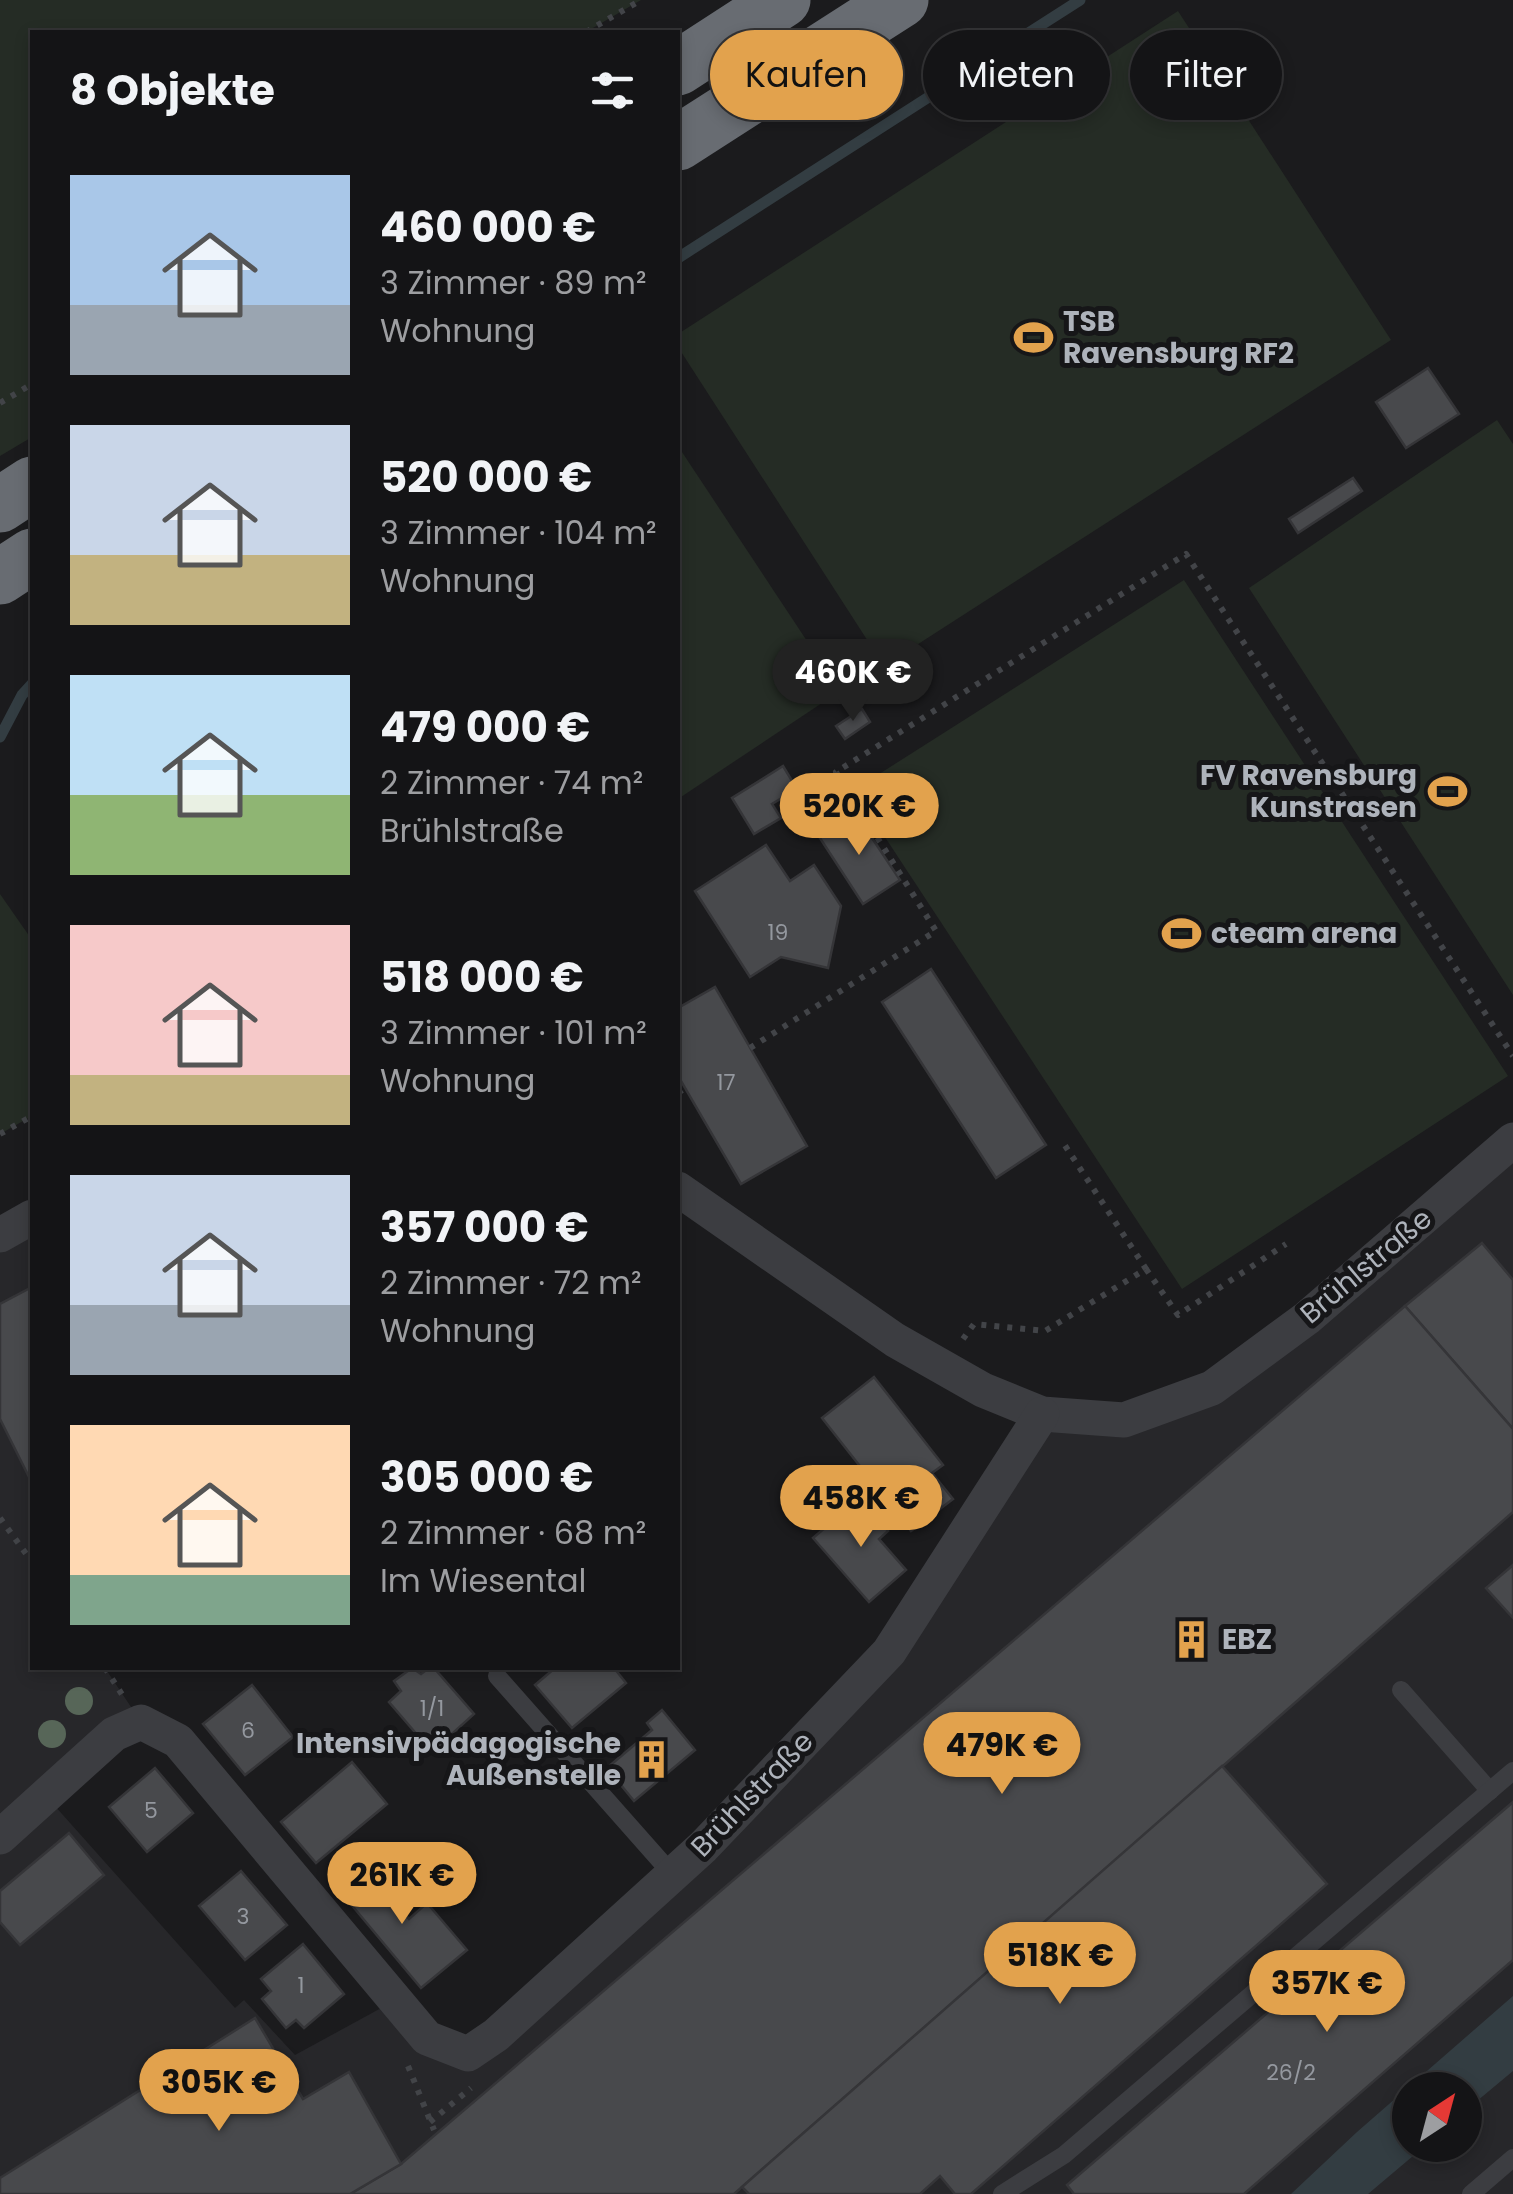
<!DOCTYPE html>
<html lang="de">
<head>
<meta charset="utf-8">
<style>
	:root { --surface:#141416; --page:#1d1d1f; --text:#f1f3f6; --muted:#9d9ea1; --line:#333335; --accent:#e2a24d }
	body { margin:0; font-family:Poppins,sans-serif; background:var(--page); color:var(--text); height:100vh; display:flex; flex-direction:column; font-size:38px; white-space:nowrap }
	* { box-sizing:border-box; margin:0 }
	p { font-size:32px; color:var(--muted) }
	.icon { flex:none; width:55px; height:55px; fill:none; stroke:currentColor; stroke-width:2; stroke-linecap:round; stroke-linejoin:round }
	.map { position:relative; flex:1; overflow:hidden }
	.drawer { position:absolute; left:30px; top:30px; width:650px; height:1640px; display:flex; flex-direction:column; background:var(--surface); border-radius:0px; box-shadow:0 5px 15px #0003,0 0 0 2px var(--line) }
	.drawer>* { flex:none }
	.guide { position:absolute; left:710px; top:30px; width:652px; height:90px; display:flex; gap:20px }
	.needle { width:65px; rotate:36deg }
	.buttons { position:absolute; left:1392px; top:2072px; display:grid; gap:20px }
	.buttons a { display:grid; place-items:center; width:90px; height:90px; border-radius:50%; background:var(--surface); box-shadow:0 5px 15px #0003,0 0 0 2px var(--line); font-size:50px }
	.price { position:absolute; translate:-50% -85px; padding:0 22px; border-radius:35px; background:var(--accent); color:#111; font-size:32px; line-height:65px; filter:drop-shadow(0 2px 5px #0008) }
	.price::after { content:''; position:absolute; left:50%; top:60px; width:30px; height:22px; margin-left:-15px; background:inherit; clip-path:polygon(0 0,100% 0,50% 100%) }
	.price.on { background:#222; color:#fff }
	ul { padding:0; list-style:none }
	li { display:flex; align-items:center; gap:30px; height:250px; padding:0 40px }
	li span { display:grid; place-items:center; flex:none; width:280px; height:200px; border-radius:0px; color:#555 }
	li>.icon { margin-inline-start:auto }
	span .icon { width:120px; height:120px; fill:#fffc; stroke-width:1 }
	li b { font-size:42px }
	h2 { display:flex; justify-content:space-between; align-items:center; height:120px; padding:0 40px; font-size:42px }
	.pill { padding:0 35px; border-radius:45px; background:var(--surface); box-shadow:0 5px 15px #0003,0 0 0 2px var(--line); font-size:35px; line-height:90px }
	.pill.on { background:var(--accent); color:#111 }
	.map>svg:first-child { display:block }
	.built { fill:#27272a; fill-rule:evenodd }
	.green { fill:#252c25 }
	.water { fill:#333d42 }
	.lines { fill:none; stroke-linecap:round; stroke-linejoin:round }
	.stream { stroke:#333d42; stroke-width:11 }
	.building { fill:#48494c; stroke:#353538; stroke-width:2.5 }
	.path { stroke:#424448; stroke-width:6; stroke-dasharray:5 8; stroke-linecap:butt }
	.lane { stroke:#3c3d41; stroke-width:18 }
	.street { stroke:#3c3d41; stroke-width:35 }
	.highway { stroke:#686c72; stroke-width:55 }
	.tree { fill:#576658 }
	.labels { text-anchor:middle; dominant-baseline:central; stroke-width:10; stroke-linejoin:round; paint-order:stroke }
	.number-label { font-size:22px; fill:#94989f }
	.poi-label { font-size:28px; font-weight:bold; fill:#aeb3bb; stroke:#161618; text-anchor:start }
	.street-label { font-size:28px; fill:#aeb3bb; stroke:#161618 }
</style>
</head>
<body>
<div class="map">
<svg width="1513" height="2194" viewBox="0 0 1513 2194">
	<rect width="100%" height="100%" fill="#1b1b1d"/>
	<!-- built -->
	<path class="built" d="M1513 1140V2194H0V1235L32 1217V1668H105L141 1722 46 1796 235 2008 244 2000 295 2055 394 2001 468 2054 889 1652 1042 1414 1124 1420 1212 1388ZM1410 2090H1465V2145H1410Z"/>
	<!-- green -->
	<g class="green">
		<polygon points="0,0 641,0 586,32 32,32 32,437 0,456"/>
		<polygon points="1178,11 1391,340 884,666 678,347 678,334"/>
		<polygon points="1497,420 1513,444 1513,995 1249,588"/>
		<polygon points="678,446 840,691 678,799"/>
		<polygon points="1184,580 1508,1076 1182,1289 854,790"/>
		<polygon points="0,894 32,940 32,1116 0,1134"/>
	</g>
	<!-- water -->
	<polygon class="water" points="1513,1996 1513,2071 1465,2111 1465,2090 1410,2090 1410,2145 1426,2145 1368,2194 1291,2194 1357,2132"/>
	<g class="lines">
		<!-- stream -->
		<g class="stream">
			<polyline points="678,258 1080,0"/>
			<polyline points="0,737 22,695 32,684"/>
		</g>
	</g>
	<!-- building -->
	<g class="building">
		<polygon points="1428,368 1459,414 1406,448 1376,402"/>
		<polygon points="1353,478 1362,491 1298,533 1289,519"/>
		<polygon points="862,709 870,722 845,739 836,726"/>
		<polygon points="783,766 797,789 772,804 781,818 754,834 732,798"/>
		<polygon points="854,811 900,880 863,904 818,835"/>
		<polygon points="766,845 790,881 814,865 841,906 828,968 781,957 750,977 695,891"/>
		<polygon points="931,969 1046,1145 996,1178 882,1002"/>
		<polygon points="715,987 807,1146 741,1184 678,1076 678,1008"/>
		<polygon points="1482,1243 1513,1280 1513,1429 1405,1306"/>
		<polygon points="32,1287 32,1483 0,1419 0,1304"/>
		<polygon points="1405,1306 1513,1429 1513,1512 742,2187 734,2194 350,2194 401,2164"/>
		<polygon points="874,1377 943,1465 932,1473 953,1499 911,1531 822,1418"/>
		<polygon points="860,1498 888,1531 879,1539 906,1570 869,1602 813,1538"/>
		<polygon points="1513,1565 1513,1618 1486,1588"/>
		<polygon points="412,1668 421,1674 429,1668 434,1668 474,1714 432,1752 389,1702 401,1691 394,1681"/>
		<polygon points="555,1668 614,1668 626,1683 572,1728 535,1685"/>
		<polygon points="252,1685 293,1737 245,1775 203,1724"/>
		<polygon points="662,1710 695,1750 634,1801 607,1768 652,1730 647,1723"/>
		<polygon points="352,1762 387,1804 316,1863 281,1822"/>
		<polygon points="1222,1766 1327,1884 971,2194 955,2194 940,2176 920,2194 749,2194 742,2187"/>
		<polygon points="155,1768 193,1813 147,1852 109,1807"/>
		<polygon points="1513,1802 1513,1960 1244,2194 1074,2194 1067,2185"/>
		<polygon points="69,1833 104,1875 20,1945 0,1922 0,1891"/>
		<polygon points="361,1861 409,1919 427,1903 467,1950 421,1988 334,1884"/>
		<polygon points="241,1871 287,1925 245,1960 199,1906"/>
		<polygon points="303,1944 344,1994 304,2028 296,2020 286,2028 262,1999 271,1991 261,1979"/>
		<polygon points="255,2018 303,2099 349,2072 401,2164 350,2194 0,2194 0,2178"/>
	</g>
	<g class="lines">
		<!-- path -->
		<g class="path">
			<polyline points="586,32 641,0"/>
			<polyline points="0,403 32,384"/>
			<polyline points="750,1048 936,931 836,772 1186,554 1513,1056"/>
			<polyline points="678,1093 686,1087"/>
			<polyline points="0,1134 32,1116"/>
			<polyline points="1146,1269 1178,1315 1286,1244"/>
			<polyline points="963,1339 974,1324 1045,1331 1146,1269 1064,1144"/>
			<polyline points="0,1518 32,1562"/>
			<polyline points="105,1668 123,1696"/>
			<polyline points="408,2066 434,2130"/>
			<polyline points="430,2122 471,2088"/>
		</g>
		<!-- lane -->
		<g class="lane">
			<polyline points="497,1676 672,1874"/>
			<polyline points="1401,1690 1490,1791"/>
			<polyline points="1002,2194 1064,2155 1513,1771"/>
			<polyline points="1471,2194 1513,2158"/>
		</g>
		<!-- street -->
		<g class="street">
			<polyline points="678,1189 895,1340 983,1390 1042,1414 1124,1420 1212,1388 1307,1318 1513,1140"/>
			<polyline points="0,1235 32,1217"/>
			<polyline points="0,1837 114,1734 141,1722 178,1741 427,2038 468,2054 496,2035 703,1847 889,1652 1042,1414"/>
		</g>
		<!-- highway -->
		<g class="highway">
			<polyline points="678,68 783,0"/>
			<polyline points="678,143 901,0"/>
			<polyline points="0,505 32,484"/>
			<polyline points="0,577 32,556"/>
		</g>
	</g>
	<!-- trees -->
	<g class="tree">
		<circle cx="79" cy="1701" r="14"/>
		<circle cx="52" cy="1734" r="14"/>
	</g>
	<!-- icons -->
	<defs>
		<symbol id="stadium-bare" viewBox="-9 -9 18 18"><path d="M0-5a6.5 5 0 1 0 0 10a6.5 5 0 1 0 0-10ZM-3.5-1.8h7v3.6h-7Z" fill="#e2a24d" stroke="#161618" stroke-width="2.5" paint-order="stroke"/></symbol>
		<symbol id="building-bare" viewBox="-9 -9 18 18"><path d="M-4-6H4V6H1V3H-1V6H-4ZM-2.5-4.3h1.7v1.8h-1.7ZM.8-4.3h1.7v1.8H.8ZM-2.5-1h1.7V.8h-1.7ZM.8-1h1.7V.8H.8Z" fill="#e2a24d" stroke="#161618" stroke-width="2.5" paint-order="stroke"/></symbol>
	</defs>
	<g fill-rule="evenodd">
		<use href="#stadium-bare" x="1006" y="310" width="55" height="55"/>
		<use href="#stadium-bare" x="1420" y="764" width="55" height="55"/>
		<use href="#stadium-bare" x="1154" y="906" width="55" height="55"/>
		<use href="#building-bare" x="1164" y="1612" width="55" height="55"/>
		<use href="#building-bare" x="624" y="1732" width="55" height="55"/>
	</g>
	<g class="labels">
		<!-- number labels -->
		<g class="number-label">
			<text x="778" y="932">19</text>
			<text x="726" y="1082">17</text>
			<text x="432" y="1708">1/1</text>
			<text x="248" y="1730">6</text>
			<text x="151" y="1810">5</text>
			<text x="243" y="1916">3</text>
			<text x="301" y="1985">1</text>
			<text x="1291" y="2072">26/2</text>
		</g>
		<!-- poi labels -->
		<g class="poi-label">
			<text x="1063" y="321">TSB<tspan x="1063" dy="32">Ravensburg RF2</tspan></text>
			<text x="1417" y="775" text-anchor="end">FV Ravensburg<tspan x="1417" dy="32">Kunstrasen</tspan></text>
			<text x="1211" y="933">cteam arena</text>
			<text x="1222" y="1639">EBZ</text>
			<text x="621" y="1743" text-anchor="end">Intensivpädagogische<tspan x="621" dy="32">Außenstelle</tspan></text>
		</g>
		<!-- street labels -->
		<g class="street-label">
			<text transform="translate(1366 1266) rotate(-40)">Brühlstraße</text>
			<text transform="translate(752 1794) rotate(-46)">Brühlstraße</text>
		</g>
	</g>
</svg>
<div class="buttons">
<a><svg class="needle" viewBox="-14 -14 28 28"><path d="M0-13l5 13h-10z" fill="#e53935"/><path d="M0 13l5-13h-10z" fill="#9d9ea1"/></svg></a>
</div>
<b class="price on" style="left:853px;top:724px">460K €</b>
<b class="price" style="left:859px;top:858px">520K €</b>
<b class="price" style="left:861px;top:1550px">458K €</b>
<b class="price" style="left:1002px;top:1797px">479K €</b>
<b class="price" style="left:402px;top:1927px">261K €</b>
<b class="price" style="left:1060px;top:2007px">518K €</b>
<b class="price" style="left:1327px;top:2035px">357K €</b>
<b class="price" style="left:219px;top:2134px">305K €</b>
<div class="guide">
<a class="pill on">Kaufen</a>
<a class="pill">Mieten</a>
<a class="pill">Filter</a>
</div>
<section class="drawer">
<h2>8 Objekte<svg class="icon" aria-label="filters" viewBox="0 0 24 24"><path d="M4 7h16M4 17h16"/><circle cx="9" cy="7" r="2"/><circle cx="15" cy="17" r="2"/></svg></h2>
<ul>
<li><span style="background:linear-gradient(#a9c7e8 65%,#9aa5b1 0)"><svg class="icon" aria-label="home" viewBox="0 0 24 24"><path d="M3 11l9-7 9 7M6 9v11h12V9"/></svg></span><div><b>460 000 €</b><p>3 Zimmer · 89 m²</p><p>Wohnung</p></div></li>
<li><span style="background:linear-gradient(#c9d6e8 65%,#c2b280 0)"><svg class="icon" aria-label="home" viewBox="0 0 24 24"><path d="M3 11l9-7 9 7M6 9v11h12V9"/></svg></span><div><b>520 000 €</b><p>3 Zimmer · 104 m²</p><p>Wohnung</p></div></li>
<li><span style="background:linear-gradient(#bfe0f5 60%,#8fb573 0)"><svg class="icon" aria-label="home" viewBox="0 0 24 24"><path d="M3 11l9-7 9 7M6 9v11h12V9"/></svg></span><div><b>479 000 €</b><p>2 Zimmer · 74 m²</p><p>Brühlstraße</p></div></li>
<li><span style="background:linear-gradient(#f6c9c9 75%,#c2b280 0)"><svg class="icon" aria-label="home" viewBox="0 0 24 24"><path d="M3 11l9-7 9 7M6 9v11h12V9"/></svg></span><div><b>518 000 €</b><p>3 Zimmer · 101 m²</p><p>Wohnung</p></div></li>
<li><span style="background:linear-gradient(#c9d6e8 65%,#9aa5b1 0)"><svg class="icon" aria-label="home" viewBox="0 0 24 24"><path d="M3 11l9-7 9 7M6 9v11h12V9"/></svg></span><div><b>357 000 €</b><p>2 Zimmer · 72 m²</p><p>Wohnung</p></div></li>
<li><span style="background:linear-gradient(#ffd9b3 75%,#7fa58c 0)"><svg class="icon" aria-label="home" viewBox="0 0 24 24"><path d="M3 11l9-7 9 7M6 9v11h12V9"/></svg></span><div><b>305 000 €</b><p>2 Zimmer · 68 m²</p><p>Im Wiesental</p></div></li>
</ul>
</section>
</div>
</body>
</html>
